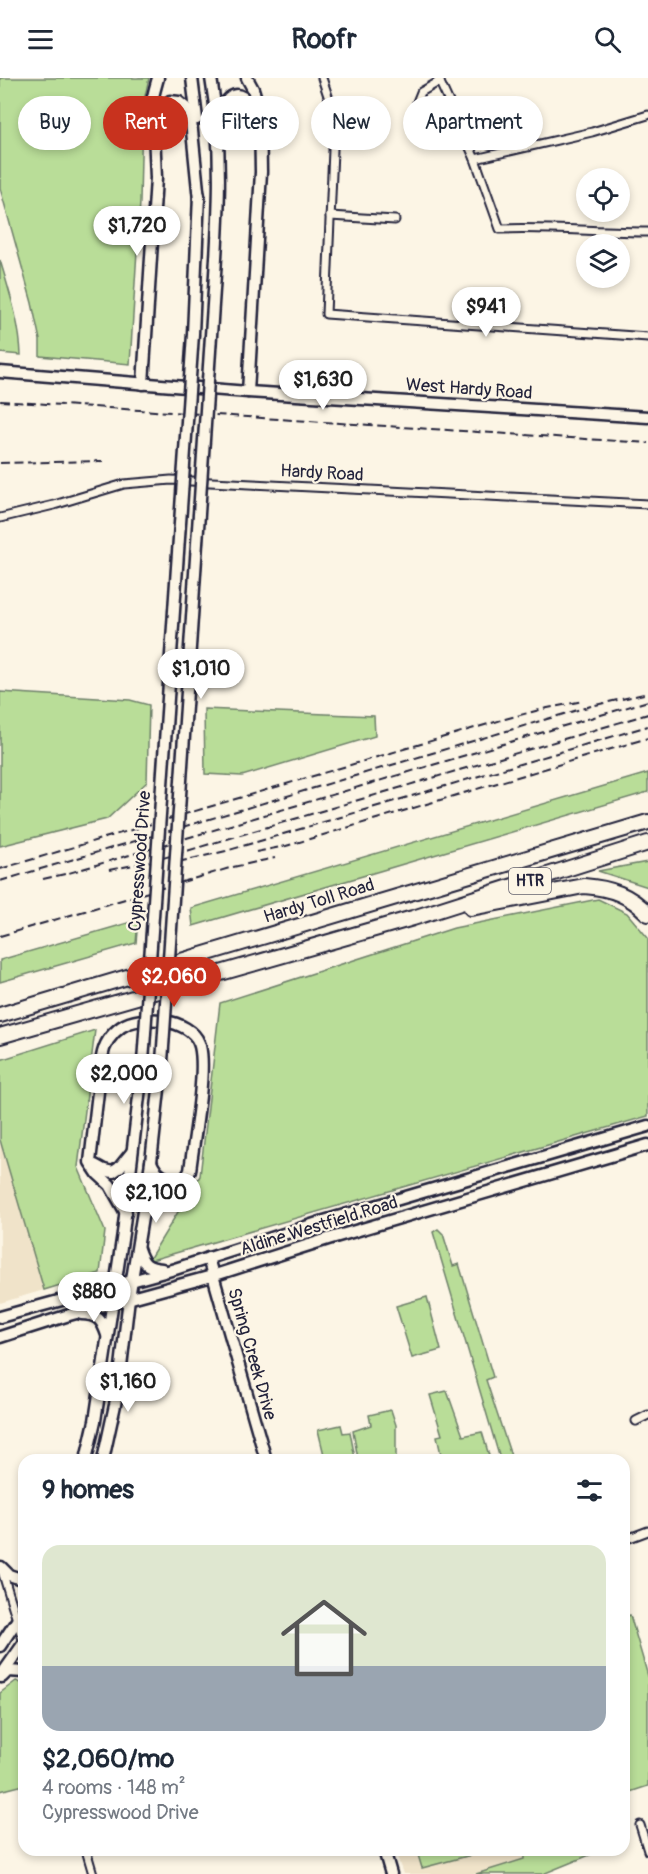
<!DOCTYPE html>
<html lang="en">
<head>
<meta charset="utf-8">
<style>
	:root { --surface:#fff; --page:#f2f2f3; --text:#1f2937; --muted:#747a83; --accent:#c8321e }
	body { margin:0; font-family:Pangolin,sans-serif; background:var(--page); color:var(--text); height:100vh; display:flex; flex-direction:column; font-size:22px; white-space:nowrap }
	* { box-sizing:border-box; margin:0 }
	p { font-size:20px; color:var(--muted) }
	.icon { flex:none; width:33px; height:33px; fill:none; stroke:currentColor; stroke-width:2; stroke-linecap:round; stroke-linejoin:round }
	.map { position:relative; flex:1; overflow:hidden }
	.sheet { position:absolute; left:18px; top:1376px; width:612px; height:402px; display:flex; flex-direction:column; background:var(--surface); border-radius:18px; box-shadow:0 3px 9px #0003 }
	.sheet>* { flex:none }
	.top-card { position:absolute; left:18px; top:18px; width:612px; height:54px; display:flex; gap:12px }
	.buttons { position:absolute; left:576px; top:90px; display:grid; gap:12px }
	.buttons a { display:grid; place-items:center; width:54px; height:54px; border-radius:50%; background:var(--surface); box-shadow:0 3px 9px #0003; font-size:30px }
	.price { position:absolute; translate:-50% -51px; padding:0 14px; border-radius:21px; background:#fff; color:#222; font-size:20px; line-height:39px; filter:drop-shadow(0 2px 3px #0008) }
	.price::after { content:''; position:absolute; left:50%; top:36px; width:18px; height:14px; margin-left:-9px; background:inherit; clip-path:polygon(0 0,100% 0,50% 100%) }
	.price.on { background:var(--accent); color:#fff }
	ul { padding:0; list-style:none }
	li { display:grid; align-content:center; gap:12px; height:318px; padding:0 24px }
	li span { display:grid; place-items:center; height:186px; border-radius:18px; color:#555 }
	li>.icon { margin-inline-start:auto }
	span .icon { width:108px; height:108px; fill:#fffc; stroke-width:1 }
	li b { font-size:26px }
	h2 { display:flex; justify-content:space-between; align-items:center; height:72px; padding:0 24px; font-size:26px }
	.tag { padding:0 21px; border-radius:27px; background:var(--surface); box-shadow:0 3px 9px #0003; font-size:21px; line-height:54px }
	.tag.on { background:var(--accent); color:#fff }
	header { display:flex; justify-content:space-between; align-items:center; height:78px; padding:0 24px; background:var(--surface); font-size:27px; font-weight:800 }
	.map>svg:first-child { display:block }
	.built { fill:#f0e3c9 }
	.green { fill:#b9dd98; stroke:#6e806a; stroke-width:1.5 }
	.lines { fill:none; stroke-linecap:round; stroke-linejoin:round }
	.street-casing { stroke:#22223b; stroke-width:11 }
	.secondary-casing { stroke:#22223b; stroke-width:15 }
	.highway-casing { stroke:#22223b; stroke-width:18 }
	.street { stroke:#fcf5e5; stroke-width:7 }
	.secondary { stroke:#fcf5e5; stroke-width:10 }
	.highway { stroke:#fcf5e5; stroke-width:14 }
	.rail { stroke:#22223b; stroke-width:2; stroke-dasharray:9 4.5; stroke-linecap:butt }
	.secondary-bridge-casing { stroke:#22223b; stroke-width:15; stroke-linecap:butt }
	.secondary-bridge { stroke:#fcf5e5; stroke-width:10 }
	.labels { text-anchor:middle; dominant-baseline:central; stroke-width:4.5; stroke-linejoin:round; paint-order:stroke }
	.shield { fill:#fcf5e5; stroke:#63616e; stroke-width:1.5 }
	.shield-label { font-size:16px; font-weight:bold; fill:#22223b }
	.street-label { font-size:18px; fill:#22223b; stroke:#fcf5e5 }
</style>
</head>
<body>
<header><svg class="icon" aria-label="menu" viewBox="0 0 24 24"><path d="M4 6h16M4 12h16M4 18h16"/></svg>Roofr<svg class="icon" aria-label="search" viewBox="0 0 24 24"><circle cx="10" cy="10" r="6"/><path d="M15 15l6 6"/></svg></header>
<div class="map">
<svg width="648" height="1796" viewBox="0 0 648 1796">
	<rect width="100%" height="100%" fill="#fcf5e5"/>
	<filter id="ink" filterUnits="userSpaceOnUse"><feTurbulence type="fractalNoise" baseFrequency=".0167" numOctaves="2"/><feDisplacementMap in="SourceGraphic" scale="12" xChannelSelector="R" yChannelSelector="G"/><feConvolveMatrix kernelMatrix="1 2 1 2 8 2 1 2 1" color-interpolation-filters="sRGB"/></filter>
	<g filter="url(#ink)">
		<!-- built -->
		<g class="built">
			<polygon points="0,1062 44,1212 0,1225"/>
			<polygon points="395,1772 597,1772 597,1774 543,1796 403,1796"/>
		</g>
		<!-- green -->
		<g class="green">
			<polygon points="0,0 149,0 142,32 140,124 130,286 40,278 40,262 32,225 0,110"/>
			<path d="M0 182C9 213 20 245 21 277L0 275Z"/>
			<polygon points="0,614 130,622 149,627 147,704 107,741 0,768"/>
			<polygon points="204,631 374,638 375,658 242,698 205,696"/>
			<polygon points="648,695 648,714 193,848 191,830"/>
			<polygon points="648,784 648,809 598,793"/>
			<polygon points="598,821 627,835 648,860 648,1038 148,1183 200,1098 220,925 454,850"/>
			<polygon points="138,842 136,865 0,904 0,882"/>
			<polygon points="95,952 78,1089 105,1153 100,1195 44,1212 0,1062 0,982"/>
			<polygon points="438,1151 443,1156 453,1188 459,1186 493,1299 486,1302 512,1381 500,1381 433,1154"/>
			<polygon points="427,1219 441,1272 412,1280 396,1228"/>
			<polygon points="447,1313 463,1358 482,1354 490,1381 442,1381 437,1358 442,1357 430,1317"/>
			<polygon points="391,1332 396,1347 396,1381 358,1381 353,1353 371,1347 369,1337"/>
			<polygon points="341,1347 343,1355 350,1354 355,1380 325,1381 318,1352"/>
			<polygon points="630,1537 648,1598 648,1708 624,1716 624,1539"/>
			<polygon points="16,1603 24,1606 24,1707 0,1713 0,1615"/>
			<polygon points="434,1772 473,1772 475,1776 422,1790 418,1777"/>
			<polygon points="531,1772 597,1772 597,1774 543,1796 476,1796 524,1781 524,1775"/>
		</g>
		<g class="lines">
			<defs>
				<g id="street">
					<polyline points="322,0 332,30 333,72 326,236 648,259"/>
					<path d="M438 0 475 81 500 151C550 149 599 154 648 154"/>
					<polyline points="440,3 421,14 417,24 425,34 454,34"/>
					<polyline points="475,81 592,54 648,37"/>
					<polyline points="330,138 395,142"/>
					<polyline points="0,440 54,427 124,406 171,402 648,426"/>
					<polyline points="636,1343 648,1337"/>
					<polyline points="624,1462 648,1453"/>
					<polyline points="2,1493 24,1565"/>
					<polyline points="640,1747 648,1773"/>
					<polyline points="86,1772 93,1796"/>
				</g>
				<g id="secondary">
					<polyline points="192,0 197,41"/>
					<path d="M211 0C226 85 216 172 211 258"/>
					<polyline points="247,0 253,11 260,34 261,94 248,314"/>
					<path d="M222 45C222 39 222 31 225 26 236 6 252 24 255 38"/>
					<path d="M153 50C148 32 153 18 158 0"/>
					<polyline points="193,256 199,117"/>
					<polyline points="0,294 248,314 648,339"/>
					<polyline points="143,306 156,100 154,53 159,34 170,23 179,24 190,33 199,122"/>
					<path d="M151 1084C157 1098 165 1101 179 1104"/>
					<polyline points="95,1087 104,1092 113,1094 119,1090 132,1074"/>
					<path d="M126 1135 110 1107 98 1096 90 1084 102 979C104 967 111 956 121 949 141 935 190 941 199 965 208 988 193 1065 190 1093L185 1101 163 1113 143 1135"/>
					<path d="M138 1171C143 1186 147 1190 162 1191"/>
					<polyline points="208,1180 266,1382"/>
					<path d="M81 1236C98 1236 102 1242 107 1257"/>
					<polyline points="0,1239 175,1191 324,1143 648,1048"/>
					<polyline points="0,1259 69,1237 212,1198 328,1161 648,1067"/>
					<polyline points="86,1382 95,1343 123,1155 143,984"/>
					<polyline points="103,1382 115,1327 121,1289 129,1220 151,1084 162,984"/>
					<polyline points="1,1489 9,1497 24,1502"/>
					<polyline points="0,1568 24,1532"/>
					<polyline points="0,1599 24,1565"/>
					<polyline points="2,1599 8,1593 24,1594"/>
					<polyline points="384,1772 391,1796"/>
				</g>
				<g id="highway">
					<path d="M471 830 584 808C611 810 630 817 648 836"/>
					<polyline points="0,937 648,744"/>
					<polyline points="0,958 413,840 648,765"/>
				</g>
			</defs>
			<!-- street casing -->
			<use href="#street" class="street-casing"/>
			<!-- secondary casing -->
			<use href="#secondary" class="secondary-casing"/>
			<!-- highway casing -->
			<use href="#highway" class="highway-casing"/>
			<!-- street -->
			<use href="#street" class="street"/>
			<!-- secondary -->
			<use href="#secondary" class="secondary"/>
			<!-- highway -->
			<use href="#highway" class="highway"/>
			<!-- rail -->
			<g class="rail">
				<polyline points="0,323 648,365"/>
				<polyline points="0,385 103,383"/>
				<polyline points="256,774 286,768 648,660"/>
				<polyline points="178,784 226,773 648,648"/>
				<polyline points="0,791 505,641 543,631 583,623"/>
				<polyline points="109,792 153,783 648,636"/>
				<polyline points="43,801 69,795 648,623"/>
				<polyline points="0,803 591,628 648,615"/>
				<polyline points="0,858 233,789 275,780"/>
			</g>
			<defs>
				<g id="secondary-bridge">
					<polyline points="143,984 193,256"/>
					<polyline points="162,984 211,258"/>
				</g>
			</defs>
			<!-- secondary-bridge casing -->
			<use href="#secondary-bridge" class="secondary-bridge-casing"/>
			<!-- secondary-bridge -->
			<use href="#secondary-bridge" class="secondary-bridge"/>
		</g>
	</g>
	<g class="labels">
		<!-- shield labels -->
		<rect class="shield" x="509" y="790" width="42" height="26" rx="4.5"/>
		<g class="shield-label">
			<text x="530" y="803">HTR</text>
		</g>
		<!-- street labels -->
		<g class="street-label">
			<text transform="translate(469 311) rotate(4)">West Hardy Road</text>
			<text transform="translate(322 395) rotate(3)">Hardy Road</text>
			<text transform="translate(140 783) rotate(-86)">Cypresswood Drive</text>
			<text transform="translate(319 823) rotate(-17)">Hardy Toll Road</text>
			<text transform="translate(319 1148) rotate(-17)">Aldine Westfield Road</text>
			<text transform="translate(252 1276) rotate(74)">Spring Creek Drive</text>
		</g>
	</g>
</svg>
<div class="buttons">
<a><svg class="icon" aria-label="locate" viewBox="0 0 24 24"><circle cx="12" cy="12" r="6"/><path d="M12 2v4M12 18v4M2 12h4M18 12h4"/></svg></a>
<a><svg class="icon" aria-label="layers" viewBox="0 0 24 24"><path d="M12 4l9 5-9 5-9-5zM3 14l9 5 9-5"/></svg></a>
</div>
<b class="price" style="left:137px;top:179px">$1,720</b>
<b class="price" style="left:486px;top:260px">$941</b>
<b class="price" style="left:323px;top:333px">$1,630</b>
<b class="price" style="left:201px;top:622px">$1,010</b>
<b class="price on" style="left:174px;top:930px">$2,060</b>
<b class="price" style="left:124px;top:1027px">$2,000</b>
<b class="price" style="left:156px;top:1146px">$2,100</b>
<b class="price" style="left:94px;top:1245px">$880</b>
<b class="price" style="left:128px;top:1335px">$1,160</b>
<div class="top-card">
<a class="tag">Buy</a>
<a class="tag on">Rent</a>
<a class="tag">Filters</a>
<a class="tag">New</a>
<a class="tag">Apartment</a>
</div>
<section class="sheet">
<h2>9 homes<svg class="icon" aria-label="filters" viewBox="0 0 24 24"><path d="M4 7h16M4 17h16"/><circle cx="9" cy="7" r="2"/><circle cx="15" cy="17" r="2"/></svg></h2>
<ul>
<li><span style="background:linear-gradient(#dfe7d0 65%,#9aa5b1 0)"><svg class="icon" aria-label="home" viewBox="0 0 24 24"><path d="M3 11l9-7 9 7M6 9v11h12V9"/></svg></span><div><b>$2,060/mo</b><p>4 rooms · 148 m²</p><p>Cypresswood Drive</p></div></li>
</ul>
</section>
</div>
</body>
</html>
